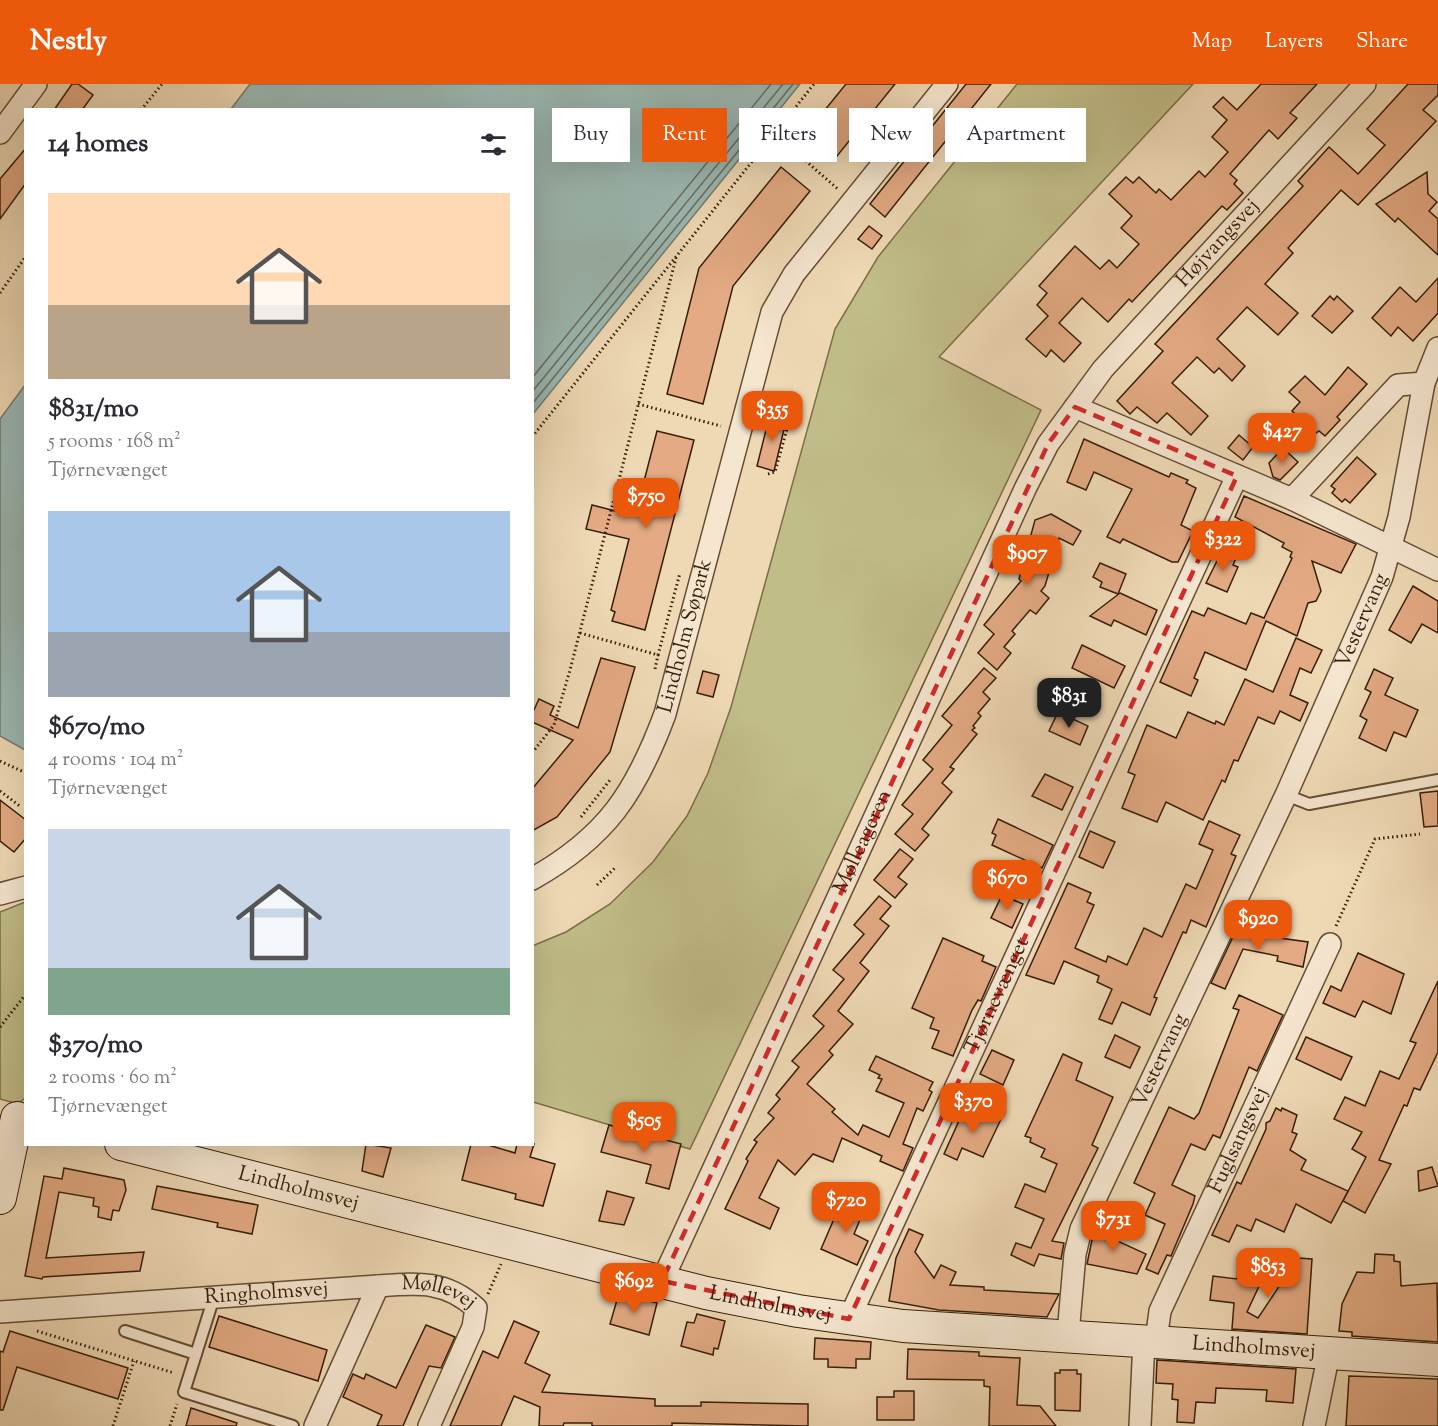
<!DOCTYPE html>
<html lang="en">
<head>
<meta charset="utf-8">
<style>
	:root { --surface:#fff; --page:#f7f7f7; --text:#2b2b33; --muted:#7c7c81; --accent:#ea580c }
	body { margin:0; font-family:"Sorts Mill Goudy",serif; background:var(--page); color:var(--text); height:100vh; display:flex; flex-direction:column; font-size:22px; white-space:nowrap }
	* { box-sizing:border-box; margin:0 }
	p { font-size:20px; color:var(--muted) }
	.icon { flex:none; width:33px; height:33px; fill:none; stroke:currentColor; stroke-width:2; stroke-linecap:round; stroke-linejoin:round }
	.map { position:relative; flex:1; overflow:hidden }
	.sheet { position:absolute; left:24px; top:24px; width:510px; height:1038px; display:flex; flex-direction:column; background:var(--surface); border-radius:0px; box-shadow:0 6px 24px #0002 }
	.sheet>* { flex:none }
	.guide { position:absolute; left:552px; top:24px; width:570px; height:54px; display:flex; gap:12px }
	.price { position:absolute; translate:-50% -51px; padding:0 14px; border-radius:12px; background:var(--accent); color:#fff; font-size:20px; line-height:39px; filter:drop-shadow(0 2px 3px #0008) }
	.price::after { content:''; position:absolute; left:50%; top:36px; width:18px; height:14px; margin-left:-9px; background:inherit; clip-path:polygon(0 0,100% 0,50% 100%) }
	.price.selected { background:#222; color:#fff }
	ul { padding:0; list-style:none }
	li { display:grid; align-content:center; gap:12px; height:318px; padding:0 24px }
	li span { display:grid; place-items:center; height:186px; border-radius:0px; color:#555 }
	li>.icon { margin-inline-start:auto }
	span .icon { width:108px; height:108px; fill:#fffc; stroke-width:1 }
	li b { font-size:26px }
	h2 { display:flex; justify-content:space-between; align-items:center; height:72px; padding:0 24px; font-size:26px }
	.pill { padding:0 21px; border-radius:0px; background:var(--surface); box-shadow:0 6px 24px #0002; font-size:21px; line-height:54px }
	.pill.selected { background:var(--accent); color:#fff }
	header { display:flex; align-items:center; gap:36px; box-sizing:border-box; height:84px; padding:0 30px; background:var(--accent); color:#fff }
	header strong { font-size:28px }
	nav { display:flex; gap:33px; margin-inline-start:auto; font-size:21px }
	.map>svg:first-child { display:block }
	.green { fill:#c1bd88; stroke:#7c6e48; stroke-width:1.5 }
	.water { fill:#9bb9b4; stroke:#737b6f; stroke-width:1.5 }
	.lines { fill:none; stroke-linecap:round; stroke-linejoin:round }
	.shore { stroke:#696c5e; stroke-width:1.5 }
	.building { fill:#e3aa83; stroke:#371e08; stroke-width:1.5 }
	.lane-casing { stroke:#654d33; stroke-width:14 }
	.street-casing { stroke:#654d33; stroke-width:24 }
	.secondary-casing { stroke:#371e08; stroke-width:34 }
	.path { stroke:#371e08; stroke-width:3; stroke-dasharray:1.5 3; stroke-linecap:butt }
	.lane { stroke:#f5e6cf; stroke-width:10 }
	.street { stroke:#f5e6cf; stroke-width:21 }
	.secondary { stroke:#f5e6cf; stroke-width:32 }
	.marked { fill:none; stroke:#d62828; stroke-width:4.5; stroke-dasharray:12 8; stroke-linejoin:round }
	.labels { text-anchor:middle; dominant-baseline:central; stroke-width:6; stroke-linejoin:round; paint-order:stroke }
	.street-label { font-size:21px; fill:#371e08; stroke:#f5e6cf }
</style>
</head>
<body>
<header>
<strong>Nestly</strong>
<nav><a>Map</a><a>Layers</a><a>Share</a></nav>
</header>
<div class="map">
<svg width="1438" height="1342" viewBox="0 0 1438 1342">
	<rect width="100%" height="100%" fill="#efd9b5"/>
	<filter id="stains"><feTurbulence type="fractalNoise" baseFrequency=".00333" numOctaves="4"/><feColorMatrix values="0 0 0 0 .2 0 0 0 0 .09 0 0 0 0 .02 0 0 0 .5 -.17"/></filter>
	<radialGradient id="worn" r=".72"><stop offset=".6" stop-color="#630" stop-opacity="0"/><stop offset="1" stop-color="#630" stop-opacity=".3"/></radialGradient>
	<!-- green -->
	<g class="green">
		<polygon points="1017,0 1193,0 939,273 1041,326 690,1065 533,1018 532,862 566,848 610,820 653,778 687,732 708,689 731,623 835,245 878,173"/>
		<polygon points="25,818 25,1014 18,1020 0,1015 0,828"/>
	</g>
	<!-- water -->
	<g class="water">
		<polygon points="250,0 800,0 533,330 532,26 231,25"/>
		<polygon points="25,301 25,666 0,652 0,335"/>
	</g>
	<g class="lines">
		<!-- shore -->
		<g class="shore">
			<polyline points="532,294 771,0"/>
			<polyline points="532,308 783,0"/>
			<polyline points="532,320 793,0"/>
		</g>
	</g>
	<!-- building -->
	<g class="building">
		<polygon points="72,0 78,0 93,11 82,26 54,26"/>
		<polygon points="846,0 895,0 833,77 803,53"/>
		<polygon points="966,0 991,0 885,133 870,120"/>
		<polygon points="1261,0 1317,0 1290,29 1297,34 1278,55 1269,46 1230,90 1237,96 1234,100 1243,109 1227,126 1222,122 1132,218 1129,215 1108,238 1082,214 1059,239 1081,259 1064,278 1051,266 1046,273 1026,255 1048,232 1037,221 1047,209 1039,202 1075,162 1100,185 1109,176 1117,184 1139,160 1121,144 1132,132 1109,110 1126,93 1133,99 1139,93 1156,109 1159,105 1171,116 1199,87 1205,93 1228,68 1212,53 1227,36 1213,23 1223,13 1237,26"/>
		<polygon points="1408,0 1438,0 1438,11 1423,26 1436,37 1358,121 1341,106 1288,164 1293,169 1265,200 1298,229 1278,251 1247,223 1217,255 1245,282 1232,297 1219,284 1214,289 1197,273 1172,299 1208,332 1191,351 1167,329 1157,339 1137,323 1130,330 1117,317 1163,267 1155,260 1303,102 1298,97 1329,63 1358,90 1385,61 1367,45"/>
		<polygon points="26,64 26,99 0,135 0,95"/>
		<polygon points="781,83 810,107 733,202 703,320 667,310 699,184"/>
		<polygon points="1427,88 1428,110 1437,118 1429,127 1438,135 1438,171 1398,134 1395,138 1376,120"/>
		<polygon points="869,142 882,152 872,165 858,155"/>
		<polygon points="1438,194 1438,229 1413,257 1398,243 1391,252 1372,234 1400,203 1416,218"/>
		<polygon points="1330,212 1334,216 1337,212 1353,227 1332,249 1312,232"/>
		<polygon points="1348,283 1367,300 1337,333 1340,336 1325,352 1319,347 1316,349 1292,327 1300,318 1289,308 1305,292 1325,311"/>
		<polygon points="770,330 787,333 774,387 757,382"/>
		<polygon points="657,347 694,356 645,546 612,537 615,528 611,526 629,455 586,445 592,421 635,432"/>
		<polygon points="1239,351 1253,363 1243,376 1228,364"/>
		<polygon points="1084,355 1169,393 1171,389 1188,396 1186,399 1196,404 1181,441 1193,447 1178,478 1172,478 1123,455 1120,459 1107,453 1132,405 1094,388 1086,406 1067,398"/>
		<polygon points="1283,364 1298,378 1280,396 1273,393 1269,379"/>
		<polygon points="1357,373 1376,390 1350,419 1345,415 1342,418 1332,409 1335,405 1331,402"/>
		<polygon points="1244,412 1356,460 1341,489 1312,477 1321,507 1316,517 1308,519 1297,552 1266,537 1246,586 1205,568 1194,594 1198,596 1191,612 1160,598 1192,527 1204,532 1208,524 1246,540 1251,529 1264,534 1292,474 1290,473 1292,468 1282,463 1284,459 1235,433"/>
		<polygon points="1051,430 1081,447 1073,461 1059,454 1045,502 1041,507 1049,514 1036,530 1030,526 1012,547 1015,550 1004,563 1011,569 997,586 978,569 994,550 984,541 1021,497 1019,495 1035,436"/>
		<polygon points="1222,467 1236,474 1233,481 1238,483 1227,508 1206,499"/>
		<polygon points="1100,479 1126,490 1118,510 1100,503 1102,498 1093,493"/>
		<polygon points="1413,502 1438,517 1438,549 1422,540 1411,559 1389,546"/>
		<polygon points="1120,509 1157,526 1146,551 1114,536 1111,542 1090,532"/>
		<polygon points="1296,554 1322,566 1311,589 1300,584 1290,611 1308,619 1300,637 1280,627 1274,640 1258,633 1238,677 1234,676 1225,698 1222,696 1203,736 1166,718 1157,738 1122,724 1135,691 1128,688 1147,641 1176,654 1188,628 1215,640 1216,637 1224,641 1245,595 1273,608"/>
		<polygon points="1082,561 1125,582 1114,604 1072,584"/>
		<polygon points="601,574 635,583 610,668 557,733 532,747 532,705 573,656 532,638 532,630 539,615 554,622 550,631 578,644"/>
		<polygon points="984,584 996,594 983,608 990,615 978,629 981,632 973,642 975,644 972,646 977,650 950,683 954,685 942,699 952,708 922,745 929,751 915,767 895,750 913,730 902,721 933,685 923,676 952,641 942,632"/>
		<polygon points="1374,585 1393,594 1385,611 1418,626 1406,653 1394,648 1386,667 1359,654 1367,636 1360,632 1371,608 1365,605"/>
		<polygon points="703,587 719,591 713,613 697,609"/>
		<polygon points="1058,628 1088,642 1080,661 1049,647"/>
		<polygon points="1045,690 1073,703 1062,726 1032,712"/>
		<polygon points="1438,707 1438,742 1424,743 1420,709"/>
		<polygon points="0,716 26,736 26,754 14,768 0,757"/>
		<polygon points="998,735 1053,761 1042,784 992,761 996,751 992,749"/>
		<polygon points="1209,737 1240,751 1231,770 1236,772 1206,843 1191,836 1186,849 1183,848 1154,913 1157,914 1150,931 1122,918 1112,940 1099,935 1112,905 1097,898 1099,892 1064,877 1054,900 1026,891 1068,799 1091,809 1087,818 1094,821 1075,864 1106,878 1108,872 1127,881 1144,844 1162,853 1186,800 1196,805 1213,766 1199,760"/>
		<polygon points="1090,747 1115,758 1103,784 1079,773"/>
		<polygon points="900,765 913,775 898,793 907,800 895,814 874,796"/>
		<polygon points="1002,811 1023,820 1012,844 991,834"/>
		<polygon points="879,812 891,822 880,835 889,842 860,879 869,887 838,927 853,940 829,967 833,971 807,1000 835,1025 832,1028 858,1051 863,1041 889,1053 904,1019 876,1007 882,995 878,994 880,991 869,986 876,972 933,998 929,1006 932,1008 923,1027 917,1024 903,1060 913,1064 903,1087 880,1077 882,1072 842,1054 833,1078 813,1070 795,1091 778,1076 759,1114 779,1124 770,1145 725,1125 748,1077 746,1075 757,1058 754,1056 774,1034 768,1029 780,1015 776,1011 799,983 792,977 824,942 813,932 844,895 833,886 864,850 854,841"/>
		<polygon points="1243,832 1256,838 1250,850 1308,858 1303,883 1277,877 1278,872 1243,865 1225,905 1211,899"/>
		<polygon points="943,854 984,872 982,877 996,883 981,917 978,916 972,926 953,972 932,964 939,947 930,944 934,934 912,924"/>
		<polygon points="1358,869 1404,890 1391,930 1363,917 1355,933 1323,919 1331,902 1341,907"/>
		<polygon points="1438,897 1438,968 1420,1006 1414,1004 1407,1022 1404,1021 1379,1076 1391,1080 1365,1129 1343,1117 1366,1073 1352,1065 1362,1048 1334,1035 1345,1013 1365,1022 1380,987 1399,995 1416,959 1410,957"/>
		<polygon points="1239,911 1283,931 1257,987 1249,983 1220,1054 1213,1051 1205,1066 1191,1060 1172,1101 1195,1112 1193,1120 1171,1172 1167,1171 1158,1190 1146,1185 1165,1140 1145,1131 1155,1109 1134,1099 1169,1023 1194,1035 1199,1029 1239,926 1233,924"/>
		<polygon points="1115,951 1140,963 1130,984 1105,973"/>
		<polygon points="1306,953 1352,973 1341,996 1296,975"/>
		<polygon points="992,966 1014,976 1003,1001 980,990"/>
		<polygon points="1063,970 1082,979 1076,996 1113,1013 1092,1061 1098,1064 1052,1157 1064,1159 1061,1175 1039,1170 1034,1182 1011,1171 1016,1159 1031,1164 1044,1135 1015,1123 1025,1100 1045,1108 1057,1080 1041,1073 1045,1065 1030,1058 1031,1054 1025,1052"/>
		<polygon points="981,1024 1002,1033 983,1073 962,1064 957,1076 944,1070 963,1028 977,1034"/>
		<polygon points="1276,1024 1281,1027 1282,1024 1297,1031 1292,1048 1297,1050 1290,1066 1306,1076 1301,1086 1348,1107 1331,1139 1296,1120 1284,1148 1256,1135 1251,1147 1237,1141 1229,1158 1212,1151 1237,1098 1241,1100 1266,1045 1266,1039 1270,1037"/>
		<polygon points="609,1041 681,1060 669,1105 646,1099 651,1081 601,1068"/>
		<polygon points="366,1060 391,1064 383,1093 362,1087"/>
		<polygon points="471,1060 485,1060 515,1069 517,1060 534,1060 530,1073 555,1080 543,1122 515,1115 516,1110 462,1096"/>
		<polygon points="1432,1083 1438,1102 1419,1107 1418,1087"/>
		<polygon points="64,1084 124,1096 126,1106 119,1127 113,1126 111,1136 98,1133 99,1123 93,1122 94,1114 59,1108 46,1174 144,1168 140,1187 43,1193 42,1195 25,1192 44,1092 62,1095"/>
		<polygon points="157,1102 258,1121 252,1150 217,1143 218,1139 152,1125"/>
		<polygon points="607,1107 634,1114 624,1141 599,1137"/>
		<polygon points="843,1114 865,1124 854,1150 868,1157 857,1181 821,1165"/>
		<polygon points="1101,1137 1118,1144 1113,1155 1146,1170 1137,1190 1087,1180 1092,1156"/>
		<polygon points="909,1145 923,1151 915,1168 934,1194 941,1181 956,1188 950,1201 984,1203 984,1206 1059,1210 1047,1233 939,1226 889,1217 896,1174"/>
		<polygon points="1375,1170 1394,1171 1394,1177 1400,1178 1401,1202 1437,1199 1438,1258 1352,1252 1352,1248 1339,1247 1342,1220 1357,1188 1374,1189"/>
		<polygon points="1298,1174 1312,1175 1307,1250 1232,1245 1234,1219 1210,1216 1213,1192 1237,1195 1238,1180 1268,1183 1247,1228 1258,1234"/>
		<polygon points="619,1209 657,1219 649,1251 610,1240"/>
		<polygon points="697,1230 725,1237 718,1265 714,1264 713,1271 681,1262 687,1238 694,1239"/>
		<polygon points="219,1232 327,1266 318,1297 209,1263"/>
		<polygon points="514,1237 539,1248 525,1279 550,1291 542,1308 655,1315 655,1322 701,1322 701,1318 808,1320 808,1342 672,1339 672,1342 592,1342 592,1339 564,1339 563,1342 539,1342 540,1323 514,1312 501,1342 450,1342 483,1267 498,1274"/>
		<polygon points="426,1241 455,1253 441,1284 429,1282 403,1342 377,1342 382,1331 343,1313 353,1290 364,1295 366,1290 396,1304"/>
		<polygon points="10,1247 128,1284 118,1315 17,1283 3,1326 0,1326 0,1267 3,1268"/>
		<polygon points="815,1254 871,1258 870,1275 856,1275 856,1284 828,1283 828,1275 814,1275"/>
		<polygon points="908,1265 979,1268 979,1272 1020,1274 1017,1321 1040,1322 1056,1342 989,1342 990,1303 984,1302 984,1296 907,1295"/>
		<polygon points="1157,1276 1296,1285 1293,1319 1266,1317 1267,1306 1216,1304 1215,1319 1196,1318 1194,1339 1177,1338 1178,1316 1172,1315 1173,1300 1156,1299"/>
		<polygon points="1060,1286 1077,1286 1077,1290 1081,1290 1080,1327 1055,1326 1055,1289 1060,1289"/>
		<polygon points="1349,1292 1438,1295 1438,1342 1346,1342"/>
		<polygon points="894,1307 914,1307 914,1336 877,1336 877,1313 894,1313"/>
		<polygon points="191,1324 237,1339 236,1342 186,1342"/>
	</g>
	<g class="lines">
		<defs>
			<g id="lane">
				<polyline points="1286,711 1309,720 1438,696"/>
				<polyline points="214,1213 184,1308 293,1342"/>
				<polyline points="125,1247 196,1270"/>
			</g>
			<g id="street">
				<polyline points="0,49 36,0"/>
				<polyline points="1075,323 1292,415 1438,486"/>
				<polyline points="1292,415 1398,301 1424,299"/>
				<path id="s1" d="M532 795C607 753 636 708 665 630L772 228 794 190 947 0"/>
				<polyline points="0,810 26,803"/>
				<path id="s2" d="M662 1197 1026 403 1048 360 1103 285 1365 0"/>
				<path id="s3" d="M378 1202C418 1199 445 1196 476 1224L473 1243 429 1342"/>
				<path id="s4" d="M0 1228 378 1202 315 1342"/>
				<path id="s5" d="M849 1235 1237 392"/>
				<path id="s6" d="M1068 1250 1075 1170 1081 1145 1286 711 1382 493 1399 433 1424 299 1438 264"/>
				<path id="s7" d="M1156 1257 1160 1227 1330 860"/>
				<polyline points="1140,1342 1144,1256"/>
				<polyline points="1314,1342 1329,1269"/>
			</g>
			<g id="secondary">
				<path id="s8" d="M121 1060 706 1209 798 1227 903 1242 1438 1276"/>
				<polyline points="0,1114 17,1034"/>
			</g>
		</defs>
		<!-- lane casing -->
		<use href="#lane" class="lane-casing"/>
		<!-- street casing -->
		<use href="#street" class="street-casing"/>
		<!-- secondary casing -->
		<use href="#secondary" class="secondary-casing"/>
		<!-- path -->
		<g class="path">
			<polyline points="141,26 162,0"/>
			<polyline points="775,50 839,106"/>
			<polyline points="0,209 26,172"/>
			<polyline points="638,320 721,342"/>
			<polyline points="532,353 814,0"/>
			<polyline points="768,390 775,388 790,334 785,326"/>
			<polyline points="580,549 658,571 680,489"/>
			<polyline points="655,585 658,571"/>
			<polyline points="532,669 554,641 570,586 676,174"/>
			<polyline points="0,677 26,689"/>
			<polyline points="0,707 21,723"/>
			<polyline points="581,733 610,696"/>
			<polyline points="597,801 616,783"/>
			<polyline points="1336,842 1375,755 1420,750"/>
			<polyline points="0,943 26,910"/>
			<polyline points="488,1210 501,1180"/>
			<polyline points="37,1247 174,1289"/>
			<polyline points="113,1342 134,1277"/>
			<polyline points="170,1342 177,1320"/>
		</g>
		<!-- lane -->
		<use href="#lane" class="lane"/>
		<!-- street -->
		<use href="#street" class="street"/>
		<!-- secondary -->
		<use href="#secondary" class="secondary"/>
	</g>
	<!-- marked area -->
	<path class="marked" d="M1075 323 1237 392 849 1235 662 1197 1048 360Z"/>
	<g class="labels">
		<!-- street labels -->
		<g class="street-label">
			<text stroke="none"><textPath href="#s2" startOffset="1185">Højvangsvej</textPath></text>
			<text stroke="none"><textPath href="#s6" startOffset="776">Vestervang</textPath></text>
			<text stroke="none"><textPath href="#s1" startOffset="298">Lindholm Søpark</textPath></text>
			<text stroke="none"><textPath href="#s2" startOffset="483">Mølleageren</textPath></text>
			<text stroke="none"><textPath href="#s5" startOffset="356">Tjørnevænget</textPath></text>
			<text stroke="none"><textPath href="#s6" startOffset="292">Vestervang</textPath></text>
			<text stroke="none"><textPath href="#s7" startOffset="218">Fuglsangsvej</textPath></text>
			<text stroke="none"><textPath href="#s8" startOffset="183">Lindholmsvej</textPath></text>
			<text stroke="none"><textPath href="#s4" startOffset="267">Ringholmsvej</textPath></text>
			<text stroke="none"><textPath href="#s3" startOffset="62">Møllevej</textPath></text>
			<text stroke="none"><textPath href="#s8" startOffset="669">Lindholmsvej</textPath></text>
			<text stroke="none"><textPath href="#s8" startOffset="1155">Lindholmsvej</textPath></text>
		</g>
	</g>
	<rect width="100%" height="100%" filter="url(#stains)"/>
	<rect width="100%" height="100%" fill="url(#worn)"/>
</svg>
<b class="price" style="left:772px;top:358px">$355</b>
<b class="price" style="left:1282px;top:380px">$427</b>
<b class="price" style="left:646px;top:445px">$750</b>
<b class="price" style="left:1223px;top:488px">$322</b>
<b class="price" style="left:1027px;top:502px">$907</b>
<b class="price selected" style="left:1069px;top:645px">$831</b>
<b class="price" style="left:1007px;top:827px">$670</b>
<b class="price" style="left:1258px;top:867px">$920</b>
<b class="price" style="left:973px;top:1050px">$370</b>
<b class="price" style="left:644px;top:1069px">$505</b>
<b class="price" style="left:846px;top:1149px">$720</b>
<b class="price" style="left:1113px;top:1168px">$731</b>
<b class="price" style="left:1268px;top:1215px">$853</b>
<b class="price" style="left:634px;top:1230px">$692</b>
<div class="guide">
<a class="pill">Buy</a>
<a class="pill selected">Rent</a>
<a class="pill">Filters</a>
<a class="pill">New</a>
<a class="pill">Apartment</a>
</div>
<section class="sheet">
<h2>14 homes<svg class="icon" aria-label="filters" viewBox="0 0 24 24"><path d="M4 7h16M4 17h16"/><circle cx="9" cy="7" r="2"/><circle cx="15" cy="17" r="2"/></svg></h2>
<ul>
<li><span style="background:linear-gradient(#ffd9b3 60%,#b9a48a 0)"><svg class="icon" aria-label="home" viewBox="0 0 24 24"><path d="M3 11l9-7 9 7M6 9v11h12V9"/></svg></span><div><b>$831/mo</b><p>5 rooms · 168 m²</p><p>Tjørnevænget</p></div></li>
<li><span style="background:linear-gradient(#a9c7e8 65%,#9aa5b1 0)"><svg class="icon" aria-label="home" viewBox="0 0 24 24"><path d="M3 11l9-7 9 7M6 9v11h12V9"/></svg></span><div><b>$670/mo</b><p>4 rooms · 104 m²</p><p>Tjørnevænget</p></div></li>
<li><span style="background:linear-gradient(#c9d6e8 75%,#7fa58c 0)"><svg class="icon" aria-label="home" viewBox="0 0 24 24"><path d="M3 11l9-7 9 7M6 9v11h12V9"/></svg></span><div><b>$370/mo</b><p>2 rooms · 60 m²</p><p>Tjørnevænget</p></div></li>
</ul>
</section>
</div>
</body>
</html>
